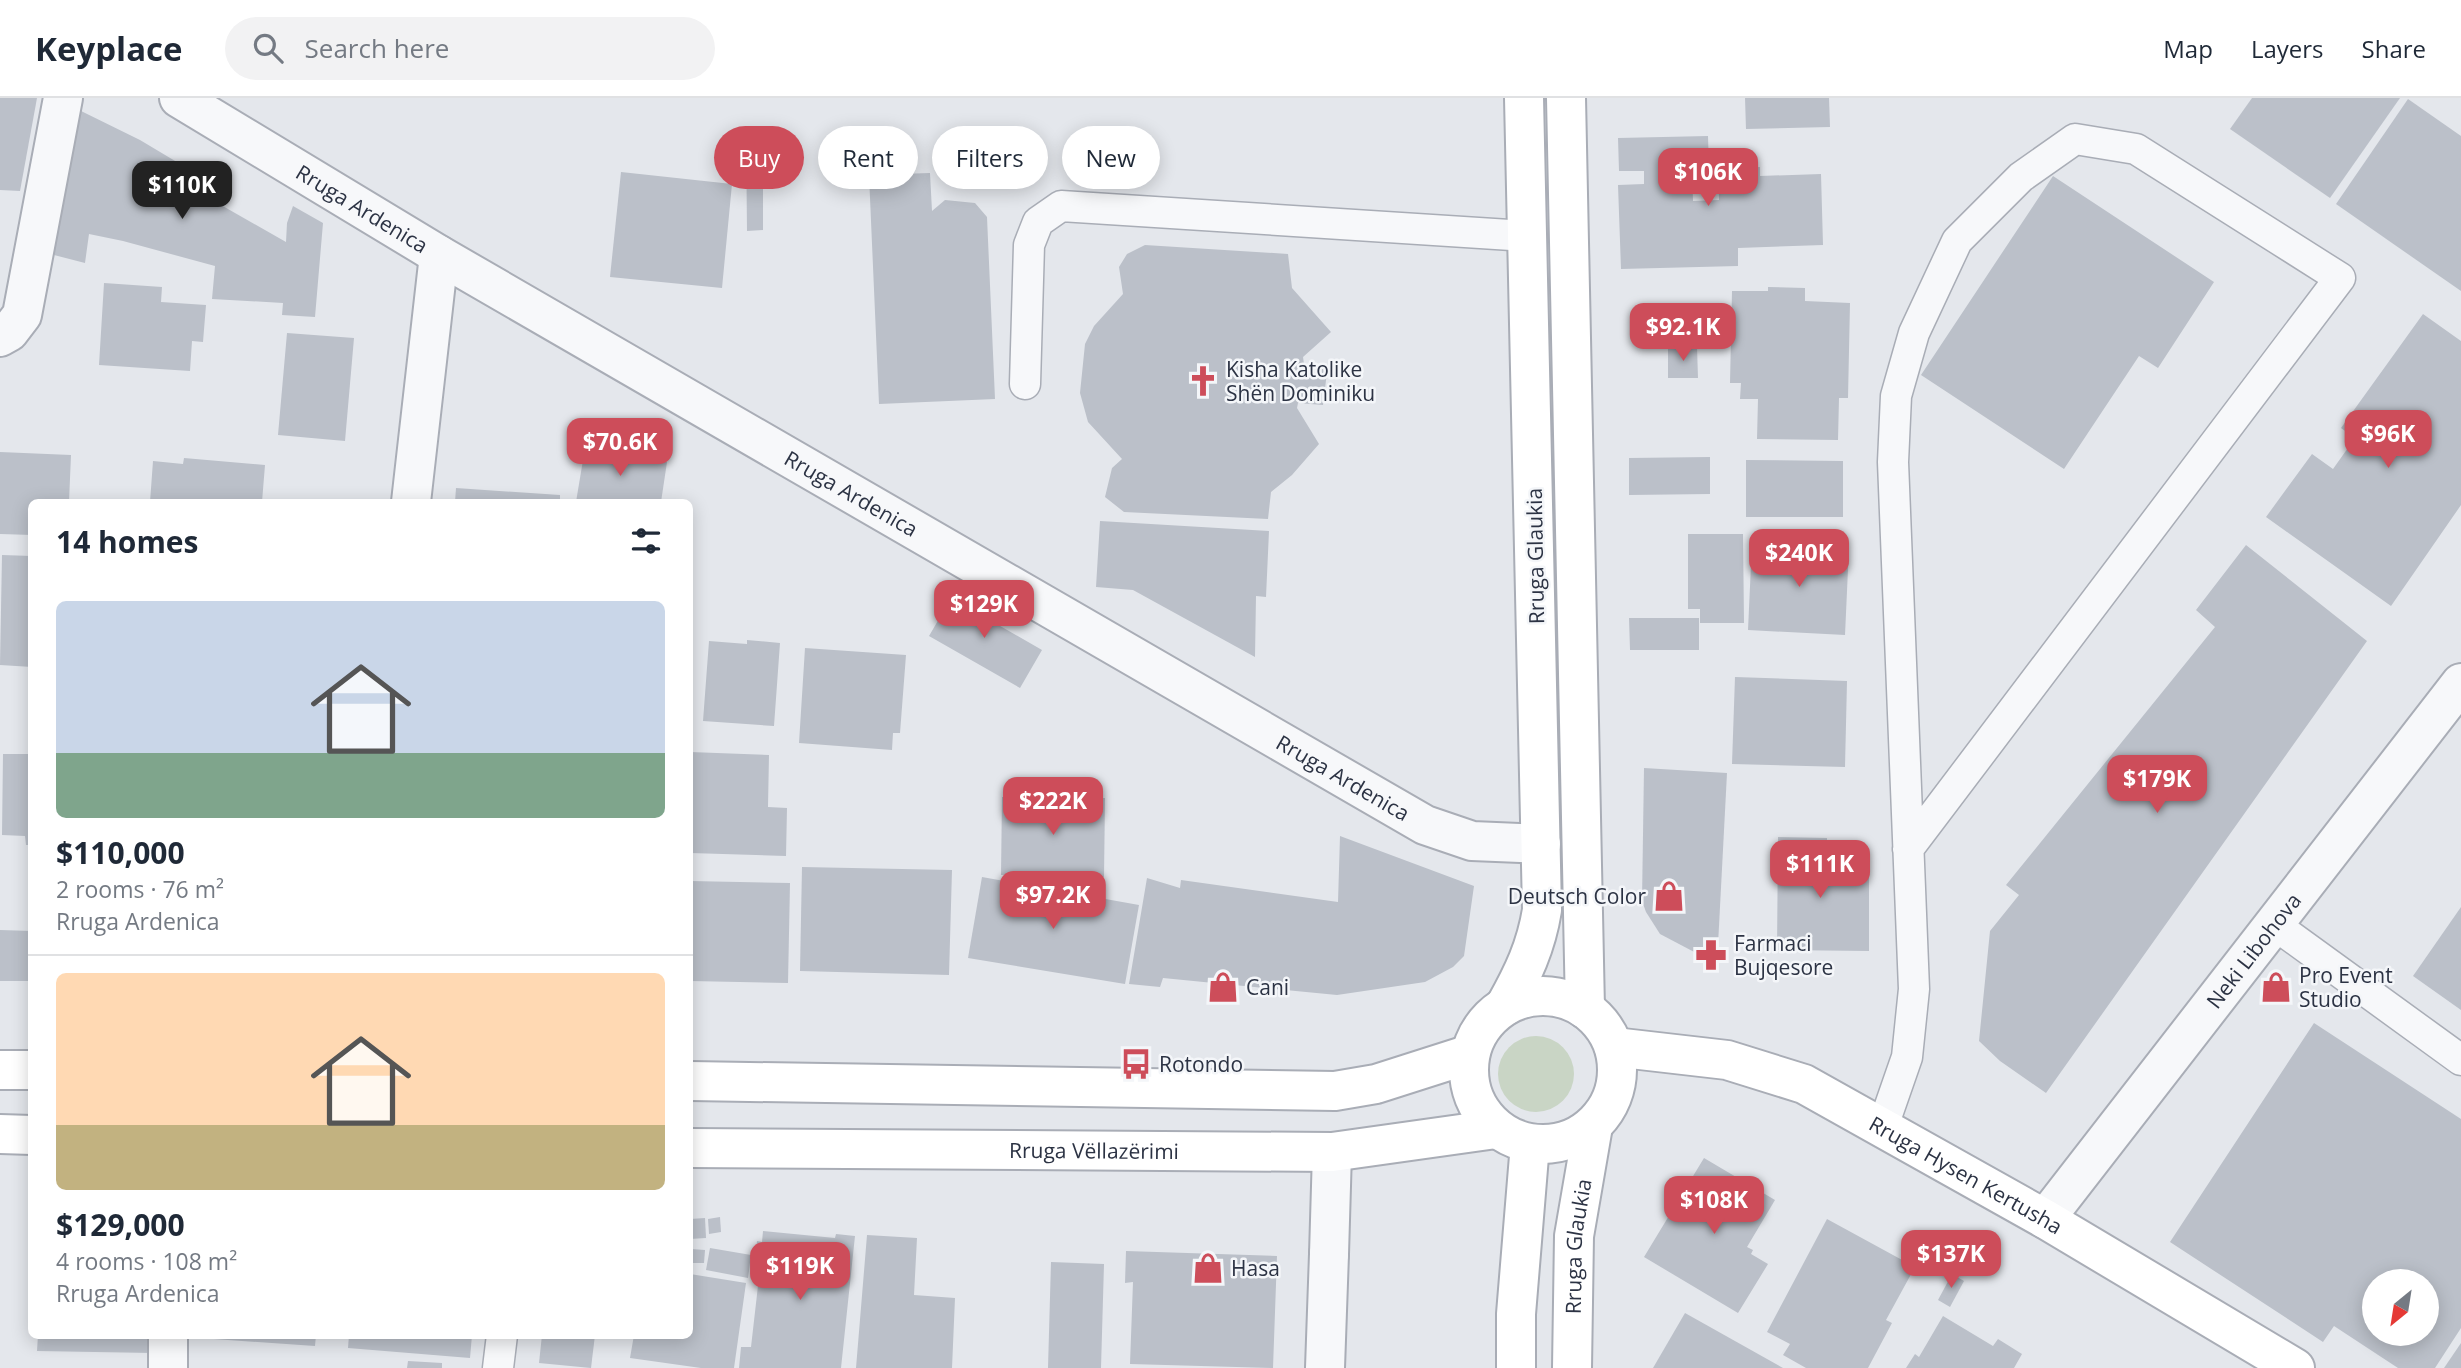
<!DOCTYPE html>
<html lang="en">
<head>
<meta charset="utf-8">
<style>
	:root { --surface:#fff; --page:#f2f2f3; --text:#1f2937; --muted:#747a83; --line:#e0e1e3; --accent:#cd4d5a }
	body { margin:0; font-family:"Open Sans",sans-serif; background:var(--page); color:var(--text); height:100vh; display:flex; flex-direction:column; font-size:26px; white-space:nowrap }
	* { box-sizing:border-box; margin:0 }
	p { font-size:23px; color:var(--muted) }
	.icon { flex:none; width:38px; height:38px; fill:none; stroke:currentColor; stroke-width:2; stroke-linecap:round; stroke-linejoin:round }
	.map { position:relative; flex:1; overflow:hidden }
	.side { position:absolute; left:28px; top:401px; width:665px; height:840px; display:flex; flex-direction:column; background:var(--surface); border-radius:10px; box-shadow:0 4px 18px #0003 }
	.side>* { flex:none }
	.top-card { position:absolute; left:714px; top:28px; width:665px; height:63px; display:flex; gap:14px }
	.needle { width:46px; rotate:210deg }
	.fabs { position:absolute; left:2362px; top:1171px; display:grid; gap:14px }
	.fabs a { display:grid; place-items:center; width:77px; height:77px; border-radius:50%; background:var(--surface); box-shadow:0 4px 18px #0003; font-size:35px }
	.price { position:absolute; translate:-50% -60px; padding:0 16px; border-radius:14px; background:var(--accent); color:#fff; font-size:23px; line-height:46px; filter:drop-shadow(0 2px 4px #0008) }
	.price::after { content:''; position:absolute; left:50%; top:42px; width:21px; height:16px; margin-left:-10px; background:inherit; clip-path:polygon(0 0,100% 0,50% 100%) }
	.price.selected { background:#222; color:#fff }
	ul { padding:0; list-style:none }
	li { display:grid; align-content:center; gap:14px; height:371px; padding:0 28px }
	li+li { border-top:2px solid var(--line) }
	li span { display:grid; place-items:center; height:217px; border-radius:10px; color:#555 }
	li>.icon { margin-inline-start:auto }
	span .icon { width:126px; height:126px; fill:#fffc; stroke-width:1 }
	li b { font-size:30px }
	h2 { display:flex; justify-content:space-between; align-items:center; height:84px; padding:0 28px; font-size:30px }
	.tag { padding:0 24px; border-radius:32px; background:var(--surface); box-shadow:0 4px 18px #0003; font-size:24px; line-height:63px }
	.tag.selected { background:var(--accent); color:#fff }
	header { display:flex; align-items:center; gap:42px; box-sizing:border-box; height:98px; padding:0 35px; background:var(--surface); border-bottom:2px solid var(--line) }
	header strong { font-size:33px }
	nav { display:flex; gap:38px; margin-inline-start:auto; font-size:24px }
	.search { width:490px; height:63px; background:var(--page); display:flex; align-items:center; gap:18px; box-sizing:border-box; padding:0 24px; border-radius:38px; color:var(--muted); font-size:26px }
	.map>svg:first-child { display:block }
	.green { fill:#c9d5c5 }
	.building { fill:#bbc0c9; fill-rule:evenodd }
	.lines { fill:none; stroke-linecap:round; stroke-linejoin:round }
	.service-casing { stroke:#a9adb6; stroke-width:33 }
	.minor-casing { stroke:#a9adb6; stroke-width:42 }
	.tertiary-casing { stroke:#a9adb6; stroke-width:42 }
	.secondary-casing { stroke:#a9adb6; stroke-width:42 }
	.service { stroke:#f7f8fa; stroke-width:30 }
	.minor { stroke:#f7f8fa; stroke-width:38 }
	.tertiary { stroke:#f7f8fa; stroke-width:38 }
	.secondary { stroke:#fff; stroke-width:38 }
	.labels { text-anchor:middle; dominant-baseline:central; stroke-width:5; stroke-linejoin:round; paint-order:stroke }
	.street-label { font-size:21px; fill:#2c3344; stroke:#f4f6f9 }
	.poi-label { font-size:21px; fill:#2c3344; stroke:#f4f6f9; text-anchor:start }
</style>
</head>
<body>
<header>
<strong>Keyplace</strong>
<div class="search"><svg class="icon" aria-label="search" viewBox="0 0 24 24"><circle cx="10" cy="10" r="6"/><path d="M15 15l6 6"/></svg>Search here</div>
<nav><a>Map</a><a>Layers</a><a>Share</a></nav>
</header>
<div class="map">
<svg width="2461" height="1270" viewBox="0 0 2461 1270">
	<rect width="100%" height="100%" fill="#e4e7ec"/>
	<!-- green -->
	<circle class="green" cx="1536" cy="976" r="38"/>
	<!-- building -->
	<g class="building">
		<polygon points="0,0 37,0 20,93 0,92"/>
		<polygon points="1745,0 1829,0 1830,29 1746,31"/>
		<polygon points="2252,0 2400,0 2330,100 2230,31"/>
		<polygon points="2408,1 2461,38 2461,193 2336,106"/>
		<polygon points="79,12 140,42 222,91 221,107 286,144 287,125 293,108 323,125 315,219 282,217 283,205 212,201 215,168 123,143 89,136 85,165 54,157"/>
		<polygon points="773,34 773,84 763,84 763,132 747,133 746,35"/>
		<polygon points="1708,38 1709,71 1692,71 1693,103 1719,102 1718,71 1760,69 1760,78 1821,76 1823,147 1738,150 1738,168 1621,171 1618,87 1644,86 1644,73 1619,73 1618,40"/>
		<polygon points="621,74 732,86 722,190 610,179"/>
		<polygon points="930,75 932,113 945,102 975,105 987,119 995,301 879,306 869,77"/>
		<polygon points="2053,78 2214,184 2158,270 2139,258 2064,371 1921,277"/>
		<polygon points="1145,147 1288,156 1292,190 1331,234 1303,259 1304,266 1328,266 1323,307 1298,305 1297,310 1319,346 1292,377 1271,394 1268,421 1124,414 1105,399 1112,370 1122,361 1088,324 1080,295 1085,246 1094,228 1123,196 1119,169 1127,156"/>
		<polygon points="104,185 162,189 161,204 206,207 203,244 192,243 190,273 99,267"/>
		<polygon points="1768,189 1805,190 1805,203 1850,205 1848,300 1839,300 1838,342 1757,341 1758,301 1740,301 1741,285 1730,285 1732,193 1768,193"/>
		<polygon points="2423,216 2461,243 2461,407 2391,508 2266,419 2312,356 2333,371 2355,340 2341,330"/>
		<polygon points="287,235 354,240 345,343 278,337"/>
		<polygon points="1668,249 1697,249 1698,280 1668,280"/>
		<polygon points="585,350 667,364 661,404 576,404"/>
		<polygon points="0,354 71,357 69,404 32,404 32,437 0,436"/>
		<polygon points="1710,359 1710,396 1629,397 1629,360"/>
		<polygon points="184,360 265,367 262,404 150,404 153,363 183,366"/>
		<polygon points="1746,362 1843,363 1843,419 1746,419"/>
		<polygon points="456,390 560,397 560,404 455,404"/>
		<polygon points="1100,423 1269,433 1266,499 1256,498 1255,559 1133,492 1096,489"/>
		<polygon points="1688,436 1743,436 1744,525 1700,525 1700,511 1688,511"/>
		<polygon points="1752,445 1849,449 1845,537 1748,532"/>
		<polygon points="2246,447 2367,543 2046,995 2000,963 1979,943 1990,833 2019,797 2006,787 2215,529 2196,512"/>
		<polygon points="2,457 32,458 32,569 0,567"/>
		<polygon points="957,490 987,507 981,517 1042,552 1020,590 929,538"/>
		<polygon points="1629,520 1699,520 1699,552 1630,552"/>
		<polygon points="747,542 780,545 774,628 703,623 709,543 747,546"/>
		<polygon points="805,550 906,557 900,635 893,635 892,652 799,645"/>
		<polygon points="1735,579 1847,583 1845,669 1732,666"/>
		<polygon points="690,654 769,657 768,709 787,710 786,758 690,755"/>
		<polygon points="3,656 32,656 32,747 26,747 25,738 2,737"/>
		<polygon points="1644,670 1727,675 1717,866 1660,836 1646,814 1642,803"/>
		<polygon points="1002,699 1105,700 1104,779 1001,777"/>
		<polygon points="1340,738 1474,788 1464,858 1453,869 1425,884 1337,897 1163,880 1160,889 1129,886 1147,780 1180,790 1181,782 1338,804"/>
		<polygon points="1778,739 1827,740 1827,769 1869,770 1869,853 1777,852"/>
		<polygon points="802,769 952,772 949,877 800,873"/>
		<polygon points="982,779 1139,807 1125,886 968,860"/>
		<polygon points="690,783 790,785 788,885 690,883"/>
		<polygon points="2461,809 2461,912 2413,878"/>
		<polygon points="0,832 32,833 32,883 0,883"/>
		<path d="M2314 925 2461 1021V1230L2435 1270H2398L2334 1228 2323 1244 2170 1144ZM2375 1183H2427V1236H2375Z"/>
		<polygon points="1704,1060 1775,1102 1747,1149 1753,1152 1751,1156 1768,1166 1738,1215 1644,1159"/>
		<polygon points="720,1119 721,1134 709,1136 708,1121"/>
		<polygon points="705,1120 706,1140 690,1141 690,1121"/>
		<polygon points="1827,1121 1915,1169 1886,1222 1892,1225 1868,1270 1806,1270 1783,1257 1790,1246 1767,1234"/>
		<polygon points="763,1133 835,1140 836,1136 855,1138 841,1270 739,1270 741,1249 751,1249 759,1179 753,1178 757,1143 762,1144"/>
		<polygon points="867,1137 917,1140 914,1197 955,1200 952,1270 856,1270"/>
		<polygon points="710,1150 751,1157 748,1180 706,1172"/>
		<polygon points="691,1151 705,1152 704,1165 691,1165"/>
		<polygon points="1126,1153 1277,1158 1273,1270 1130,1266 1133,1184 1125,1185"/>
		<polygon points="1051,1164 1104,1166 1101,1270 1048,1270"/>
		<polygon points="690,1176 746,1185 734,1270 701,1270 630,1260 634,1237 690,1237"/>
		<polygon points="1952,1176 1964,1183 1950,1209 1938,1202"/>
		<polygon points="1685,1215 1783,1270 1653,1270"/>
		<polygon points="1943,1218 1993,1248 1998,1241 2022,1256 2014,1270 1906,1270 1915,1256 1919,1259"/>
		<polygon points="38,1237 153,1237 153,1255 37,1253"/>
		<polygon points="200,1237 316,1237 315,1248 200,1240"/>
		<polygon points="349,1237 472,1237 470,1260 348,1250"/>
		<polygon points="542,1237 595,1237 591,1270 539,1265"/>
		<polygon points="2461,1245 2461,1270 2444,1270"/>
		<polygon points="408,1263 442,1265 442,1270 407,1270"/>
	</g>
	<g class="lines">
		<defs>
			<g id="service">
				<polyline points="1025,286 1029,147 1038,124 1061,108 1527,138"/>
				<polyline points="2275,827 2461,962"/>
				<polyline points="1882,1031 1907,959 1914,891 1893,364 1896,298 1914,235 1957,143 2021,79 2075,41 2136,51 2340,180 1908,751"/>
				<polyline points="498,1270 502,1237"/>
			</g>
			<g id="minor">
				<path id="s1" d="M179 0 439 157 1425 727 1472 743 1541 746"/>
				<polyline points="0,239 9,234 22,217 63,0"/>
				<polyline points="411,404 439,157"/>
				<path id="s2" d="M2045 1121 2461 585"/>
				<polyline points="168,1270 168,1237"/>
				<polyline points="1325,1270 1329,1156"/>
			</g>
			<polyline id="tertiary" points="1329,1156 1332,1054"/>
			<g id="secondary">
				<polyline points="1566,0 1585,911"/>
				<circle cx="1543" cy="972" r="74"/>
				<path d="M1505 908C1523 876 1536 849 1542 812L1524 0"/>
				<path id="s3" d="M1614 949 1727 962 1804 986 2045 1121 2295 1270"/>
				<polyline points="0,972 32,972"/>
				<polyline points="690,983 1335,993 1376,986 1470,956"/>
				<polyline points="0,1036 32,1037"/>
				<path id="s4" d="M690 1050 1332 1054 1496 1031"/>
				<polyline points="1516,1270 1516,1216 1530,1046"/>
				<path id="s5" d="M1572 1270 1574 1138 1593 1028"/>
			</g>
		</defs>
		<!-- service casing -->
		<use href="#service" class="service-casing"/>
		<!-- minor casing -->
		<use href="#minor" class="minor-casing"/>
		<!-- tertiary casing -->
		<use href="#tertiary" class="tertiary-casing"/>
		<!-- secondary casing -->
		<use href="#secondary" class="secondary-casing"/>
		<!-- service -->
		<use href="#service" class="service"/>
		<!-- minor -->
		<use href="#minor" class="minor"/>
		<!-- tertiary -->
		<use href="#tertiary" class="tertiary"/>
		<!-- secondary -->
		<use href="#secondary" class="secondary"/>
	</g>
	<!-- icons -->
	<defs>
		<symbol id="church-bare" viewBox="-9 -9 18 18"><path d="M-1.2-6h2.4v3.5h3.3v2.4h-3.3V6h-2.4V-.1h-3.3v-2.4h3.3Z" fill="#cd4d5a" stroke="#f4f6f9" stroke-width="2.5" paint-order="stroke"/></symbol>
		<symbol id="shop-bare" viewBox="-9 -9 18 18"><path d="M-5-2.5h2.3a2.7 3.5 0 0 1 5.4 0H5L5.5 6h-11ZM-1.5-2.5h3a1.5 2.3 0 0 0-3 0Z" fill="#cd4d5a" stroke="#f4f6f9" stroke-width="2.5" paint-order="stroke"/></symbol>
		<symbol id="pharmacy-bare" viewBox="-9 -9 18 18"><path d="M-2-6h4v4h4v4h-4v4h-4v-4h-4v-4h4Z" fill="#cd4d5a" stroke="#f4f6f9" stroke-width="2.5" paint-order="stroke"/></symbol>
		<symbol id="bus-bare" viewBox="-9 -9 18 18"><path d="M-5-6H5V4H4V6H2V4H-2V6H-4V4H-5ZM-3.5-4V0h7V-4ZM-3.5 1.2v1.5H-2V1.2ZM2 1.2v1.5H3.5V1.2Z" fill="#cd4d5a" stroke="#f4f6f9" stroke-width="2.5" paint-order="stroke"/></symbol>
	</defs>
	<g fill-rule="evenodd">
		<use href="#church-bare" x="1181" y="261" width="44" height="44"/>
		<use href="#shop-bare" x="1647" y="776" width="44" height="44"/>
		<use href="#pharmacy-bare" x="1689" y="835" width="44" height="44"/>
		<use href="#shop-bare" x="1201" y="867" width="44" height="44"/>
		<use href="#shop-bare" x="2254" y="867" width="44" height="44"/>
		<use href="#bus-bare" x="1114" y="944" width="44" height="44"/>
		<use href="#shop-bare" x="1186" y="1148" width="44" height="44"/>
	</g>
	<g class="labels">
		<!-- street labels -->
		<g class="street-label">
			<text stroke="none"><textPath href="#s1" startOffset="214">Rruga Ardenica</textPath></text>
			<text stroke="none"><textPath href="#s1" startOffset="780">Rruga Ardenica</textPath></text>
			<text transform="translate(1535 458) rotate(-91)">Rruga Glaukia</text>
			<text stroke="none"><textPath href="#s1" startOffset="1348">Rruga Ardenica</textPath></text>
			<text stroke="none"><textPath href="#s2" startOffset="340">Neki Libohova</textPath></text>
			<text stroke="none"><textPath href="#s4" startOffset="404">Rruga Vëllazërimi</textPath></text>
			<text stroke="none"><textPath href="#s3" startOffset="380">Rruga Hysen Kertusha</textPath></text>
			<text stroke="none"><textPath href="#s5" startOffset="122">Rruga Glaukia</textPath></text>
		</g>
		<!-- poi labels -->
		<g class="poi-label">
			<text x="1226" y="271">Kisha Katolike<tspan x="1226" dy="24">Shën Dominiku</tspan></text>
			<text x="1646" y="798" text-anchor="end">Deutsch Color</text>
			<text x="1734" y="845">Farmaci<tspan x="1734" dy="24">Bujqesore</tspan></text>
			<text x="2299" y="877">Pro Event<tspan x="2299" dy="24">Studio</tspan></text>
			<text x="1246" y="889">Cani</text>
			<text x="1159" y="966">Rotondo</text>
			<text x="1231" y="1170">Hasa</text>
		</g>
	</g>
</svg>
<div class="fabs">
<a><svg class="needle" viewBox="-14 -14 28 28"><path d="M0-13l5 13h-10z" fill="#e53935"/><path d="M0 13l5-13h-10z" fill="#747a83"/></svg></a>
</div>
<b class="price" style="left:1708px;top:110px">$106K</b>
<b class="price selected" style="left:182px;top:123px">$110K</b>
<b class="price" style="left:1683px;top:265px">$92.1K</b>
<b class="price" style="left:2388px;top:372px">$96K</b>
<b class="price" style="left:620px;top:380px">$70.6K</b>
<b class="price" style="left:1799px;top:491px">$240K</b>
<b class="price" style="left:984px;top:542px">$129K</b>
<b class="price" style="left:2157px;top:717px">$179K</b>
<b class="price" style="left:1053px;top:739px">$222K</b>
<b class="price" style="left:1820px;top:802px">$111K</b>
<b class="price" style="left:1053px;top:833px">$97.2K</b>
<b class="price" style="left:1714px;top:1138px">$108K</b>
<b class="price" style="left:1951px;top:1192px">$137K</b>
<b class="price" style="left:800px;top:1204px">$119K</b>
<div class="top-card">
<a class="tag selected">Buy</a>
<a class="tag">Rent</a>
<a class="tag">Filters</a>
<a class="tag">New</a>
</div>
<section class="side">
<h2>14 homes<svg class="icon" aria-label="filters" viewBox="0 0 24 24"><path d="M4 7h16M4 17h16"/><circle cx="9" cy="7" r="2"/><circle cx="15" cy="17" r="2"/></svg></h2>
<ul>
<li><span style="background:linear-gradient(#c9d6e8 70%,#7fa58c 0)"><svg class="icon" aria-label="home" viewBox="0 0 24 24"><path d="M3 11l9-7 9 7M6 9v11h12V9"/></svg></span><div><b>$110,000</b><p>2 rooms · 76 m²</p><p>Rruga Ardenica</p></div></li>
<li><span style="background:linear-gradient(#ffd9b3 70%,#c2b280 0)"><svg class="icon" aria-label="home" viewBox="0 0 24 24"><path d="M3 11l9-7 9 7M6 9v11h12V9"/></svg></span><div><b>$129,000</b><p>4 rooms · 108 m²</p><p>Rruga Ardenica</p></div></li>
</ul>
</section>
</div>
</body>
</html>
